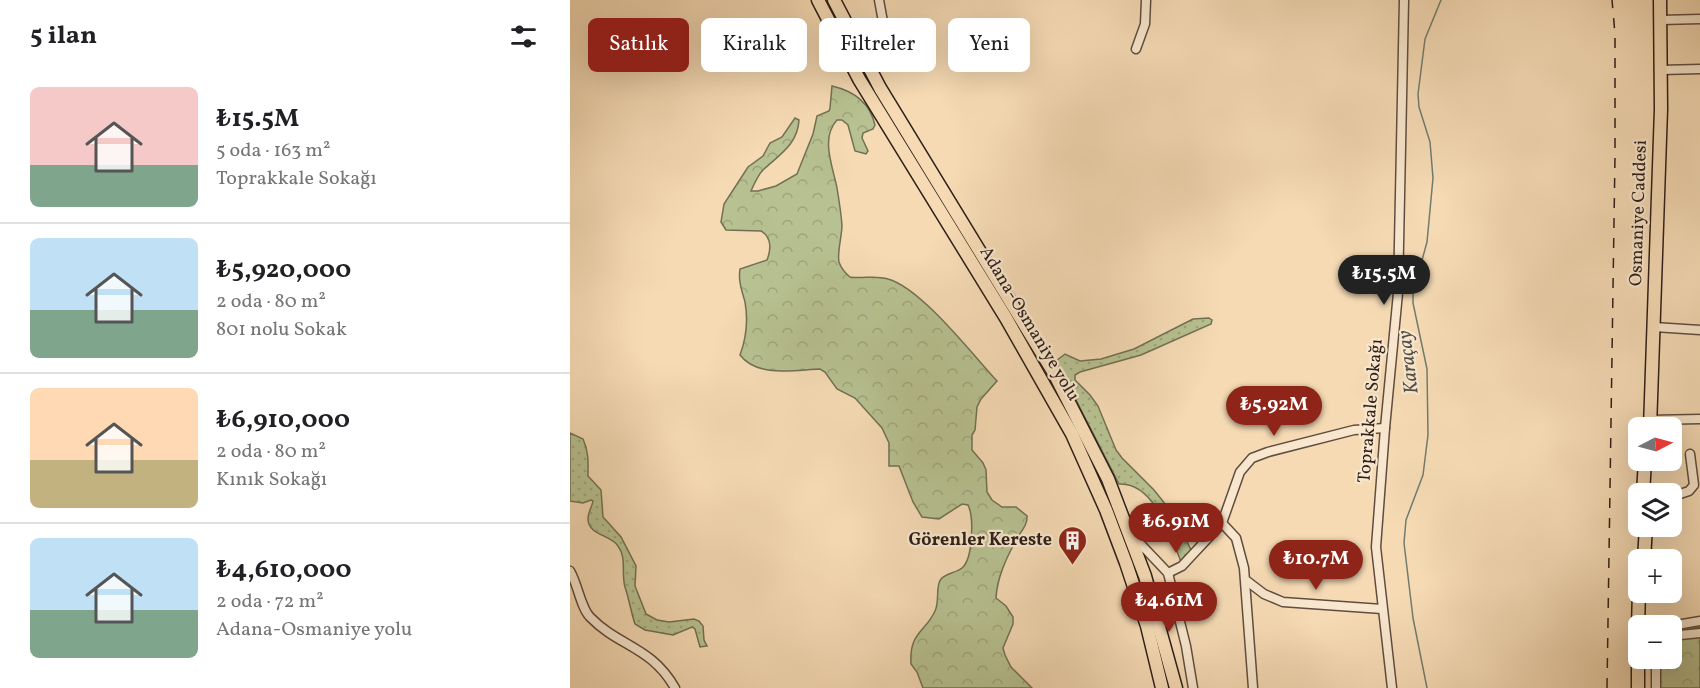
<!DOCTYPE html>
<html lang="tr">
<head>
<meta charset="utf-8">
<style>
	:root { --surface:#fff; --page:#f6f6f6; --text:#202124; --muted:#757577; --line:#e0e0e0; --accent:#8f2418 }
	body { margin:0; font-family:Vollkorn,serif; background:var(--page); color:var(--text); height:100vh; display:flex; flex-direction:column; font-size:22px; white-space:nowrap }
	* { box-sizing:border-box; margin:0 }
	p { font-size:20px; color:var(--muted) }
	.icon { flex:none; width:33px; height:33px; fill:none; stroke:currentColor; stroke-width:2; stroke-linecap:round; stroke-linejoin:round }
	.map { position:relative; flex:1; overflow:hidden }
	.drawer { display:flex; flex-direction:column; background:var(--surface); width:570px }
	.drawer>* { flex:none }
	.guide { position:absolute; left:18px; top:18px; width:570px; height:54px; display:flex; gap:12px }
	.needle { width:39px; rotate:84deg }
	.tools { position:absolute; left:1058px; top:417px; display:grid; gap:12px }
	.tools a { display:grid; place-items:center; width:54px; height:54px; border-radius:9px; background:var(--surface); box-shadow:0 6px 24px #0002; font-size:30px }
	.price { position:absolute; translate:-50% -51px; padding:0 14px; border-radius:21px; background:var(--accent); color:#fff; font-size:20px; line-height:39px; filter:drop-shadow(0 2px 3px #0008) }
	.price::after { content:''; position:absolute; left:50%; top:36px; width:18px; height:14px; margin-left:-9px; background:inherit; clip-path:polygon(0 0,100% 0,50% 100%) }
	.price.selected { background:#222; color:#fff }
	ul { padding:0; list-style:none }
	li { display:flex; align-items:center; gap:18px; height:150px; padding:0 30px }
	li+li { border-top:2px solid var(--line) }
	li span { display:grid; place-items:center; flex:none; width:168px; height:120px; border-radius:9px; color:#555 }
	li>.icon { margin-inline-start:auto }
	span .icon { width:72px; height:72px; fill:#fffc; stroke-width:1 }
	li b { font-size:26px }
	h2 { display:flex; justify-content:space-between; align-items:center; height:72px; padding:0 30px; font-size:26px }
	.pill { padding:0 21px; border-radius:9px; background:var(--surface); box-shadow:0 6px 24px #0002; font-size:21px; line-height:54px }
	.pill.selected { background:var(--accent); color:#fff }
	main { display:flex; flex:1; min-height:0 }
	.map>svg:first-child { display:block }
	.grass { fill:url(#grass-dots); stroke:#727054; stroke-width:1.5 }
	.forest { fill:url(#forest-crowns); stroke:#727054; stroke-width:1.5 }
	.lines { fill:none; stroke-linecap:round; stroke-linejoin:round }
	.stream { stroke:#717c6e; stroke-width:1.5 }
	.minor-casing { stroke:#604d3f; stroke-width:11 }
	.highway-casing { stroke:#2e1e18; stroke-width:15 }
	.minor { stroke:#f8e7ce; stroke-width:8 }
	.highway { stroke:#f5dab4; stroke-width:12 }
	.rail { stroke:#2e1e18; stroke-width:1.5; stroke-dasharray:10 10; stroke-linecap:butt }
	.labels { text-anchor:middle; dominant-baseline:central; stroke-width:4.5; stroke-linejoin:round; paint-order:stroke }
	.street-label { font-size:18px; fill:#2e1e18; stroke:#f8e7ce }
	.poi-label { font-size:18px; font-weight:bold; fill:#2e1e18; stroke:#f8e7ce; text-anchor:end }
	.water-label { font-size:20px; font-style:italic; fill:#4f4d43; stroke:#f8e7ce }
</style>
</head>
<body>
<main>
<section class="drawer">
<h2>5 ilan<svg class="icon" aria-label="filters" viewBox="0 0 24 24"><path d="M4 7h16M4 17h16"/><circle cx="9" cy="7" r="2"/><circle cx="15" cy="17" r="2"/></svg></h2>
<ul>
<li><span style="background:linear-gradient(#f6c9c9 65%,#7fa58c 0)"><svg class="icon" aria-label="home" viewBox="0 0 24 24"><path d="M3 11l9-7 9 7M6 9v11h12V9"/></svg></span><div><b>₺15.5M</b><p>5 oda · 163 m²</p><p>Toprakkale Sokağı</p></div></li>
<li><span style="background:linear-gradient(#bfe0f5 60%,#7fa58c 0)"><svg class="icon" aria-label="home" viewBox="0 0 24 24"><path d="M3 11l9-7 9 7M6 9v11h12V9"/></svg></span><div><b>₺5,920,000</b><p>2 oda · 80 m²</p><p>801 nolu Sokak</p></div></li>
<li><span style="background:linear-gradient(#ffd9b3 60%,#c2b280 0)"><svg class="icon" aria-label="home" viewBox="0 0 24 24"><path d="M3 11l9-7 9 7M6 9v11h12V9"/></svg></span><div><b>₺6,910,000</b><p>2 oda · 80 m²</p><p>Kınık Sokağı</p></div></li>
<li><span style="background:linear-gradient(#bfe0f5 60%,#7fa58c 0)"><svg class="icon" aria-label="home" viewBox="0 0 24 24"><path d="M3 11l9-7 9 7M6 9v11h12V9"/></svg></span><div><b>₺4,610,000</b><p>2 oda · 72 m²</p><p>Adana-Osmaniye yolu</p></div></li>
</ul>
</section>
<div class="map">
<svg width="1130" height="688" viewBox="0 0 1130 688">
	<defs>
		<pattern id="grass-dots" width="8" height="8" patternUnits="userSpaceOnUse" patternTransform="scale(1.5)"><rect width="8" height="8" fill="#b7c191"/><path d="M2 2h.1M6 6h.1" fill="none" stroke="#9ea57c" stroke-width="1.8" stroke-linecap="round"/></pattern>
		<pattern id="forest-crowns" width="20" height="18" patternUnits="userSpaceOnUse" patternTransform="scale(1.5)"><rect width="20" height="18" fill="#b7c191"/><path d="M2 6a3 3 0 1 1 6 0M12 15a3 3 0 1 1 6 0" fill="none" stroke="#9ea57c"/></pattern>
	</defs>
	<rect width="100%" height="100%" fill="#f5dab4"/>
	<filter id="stains"><feTurbulence type="fractalNoise" baseFrequency=".00333" numOctaves="4"/><feColorMatrix values="0 0 0 0 .2 0 0 0 0 .09 0 0 0 0 .02 0 0 0 .5 -.17"/></filter>
	<radialGradient id="worn" r=".72"><stop offset=".6" stop-color="#630" stop-opacity="0"/><stop offset="1" stop-color="#630" stop-opacity=".3"/></radialGradient>
	<!-- grass -->
	<g class="grass">
		<path d="M639 318 642 320 641 324 571 355 510 372 505 375V380L520 395 528 406 546 450 552 458 584 490 604 515 622 552 611 562C601 536 584 482 549 484L486 361 495 354 510 361 531 359 564 349 623 319Z"/>
		<path d="M0 433 13 439C19 452 18 463 18 476L31 490 33 517 51 537 66 566 65 586 76 614 87 620 99 622 124 619 129 621 133 626 134 640 137 646 130 647 125 629 122 627 103 635 75 630 65 624C61 612 59 599 55 587 51 574 57 558 48 546 41 535 18 535 18 519 18 512 22 507 23 501L21 500 13 503 0 501Z"/>
	</g>
	<!-- forest -->
	<g class="forest">
		<path d="M262 86C284 91 300 103 305 125L303 129 293 133 292 138 298 151 296 154 285 151 278 125 272 120H267C250 138 263 167 267 188 269 200 271 213 272 225 272 236 267 252 269 262 271 268 275 273 280 277 293 279 305 275 318 279 351 288 402 354 427 381L411 399 407 407 405 430 402 435V450L413 463 416 470 417 492 422 500 432 507H446L457 516C458 526 449 533 445 542 436 559 427 578 426 598L436 606 443 617V624L433 648 435 655 441 667 462 688H353L347 672 341 664C339 632 355 633 365 611 370 601 365 586 371 579 376 573 386 573 392 568 403 559 404 517 398 505L392 504 369 519 352 517 343 502 329 466H319V443L312 428 285 398 267 389 255 372 250 369C224 370 188 378 170 355 176 339 178 319 175 302 172 291 168 281 170 269L197 260C201 250 202 237 191 231L156 230 151 222 154 204 178 167 193 156 200 143 212 137 225 118 229 120C228 144 209 155 193 170 188 175 184 184 181 191H188L206 186 227 174 243 134 247 116 259 111 260 108Z"/>
		<polygon points="1130,627 1130,688 1082,688 1082,659 1101,658 1101,630"/>
	</g>
	<g class="lines">
		<!-- stream -->
		<polyline class="stream" points="857,688 843,618 834,543 836,520 853,475 858,435 857,369 843,303 843,293 857,242 863,178 860,142 849,107 848,94 855,39 871,0"/>
		<defs>
			<g id="minor">
				<polyline points="309,0 314,27"/>
				<polyline points="1091,20 1130,19"/>
				<polyline points="566,49 575,24 576,0"/>
				<polyline points="1091,70 1130,69"/>
				<polyline points="1084,327 1130,330"/>
				<polyline points="1080,420 1130,419"/>
				<polyline points="1101,497 1119,491 1124,485 1120,454"/>
				<polyline points="652,523 666,538 674,568 683,688"/>
				<polyline points="561,534 598,573 612,566 652,523 670,472 682,458 698,452 784,430 815,428"/>
				<path d="M0 571C8 585 11 608 20 617 49 647 81 646 105 688"/>
				<polyline points="598,573 616,646 623,688"/>
				<polyline points="677,581 694,594 713,602 812,609"/>
				<polyline points="1101,626 1130,621"/>
				<polyline points="1101,636 1130,633"/>
				<polyline points="822,688 806,547 815,428 828,293 834,0"/>
				<polyline points="1086,688 1086,658"/>
			</g>
			<g id="highway">
				<polyline points="248,0 289,79 436,318 502,434 536,510 556,563 577,626 592,688"/>
				<polyline points="264,0 310,88 484,373 538,479 575,576 606,688"/>
				<polyline points="1080,428 1091,109 1090,0"/>
				<polyline points="1073,494 1075,460"/>
				<polyline points="1074,560 1076,526"/>
				<polyline points="1068,626 1069,592"/>
				<polyline points="1068,688 1068,658"/>
			</g>
		</defs>
		<!-- minor casing -->
		<use href="#minor" class="minor-casing"/>
		<!-- highway casing -->
		<use href="#highway" class="highway-casing"/>
		<!-- minor -->
		<use href="#minor" class="minor"/>
		<!-- highway -->
		<use href="#highway" class="highway"/>
		<!-- rail -->
		<polyline class="rail" points="1037,688 1045,156 1045,34 1042,0"/>
	</g>
	<!-- icons -->
	<defs>
		<symbol id="building-pin" viewBox="-11 -11 22 30"><path d="M0 17L-7.5 6A9.5 9.5 0 1 1 7.5 6Z" fill="#8f2418" stroke="#f8e7ce"/><path d="M-4-6H4V6H1V3H-1V6H-4ZM-2.5-4.3h1.7v1.8h-1.7ZM.8-4.3h1.7v1.8H.8ZM-2.5-1h1.7V.8h-1.7ZM.8-1h1.7V.8H.8Z" fill="#fff"/></symbol>
	</defs>
	<g fill-rule="evenodd">
		<use href="#building-pin" x="486" y="524" width="33" height="45"/>
	</g>
	<g class="labels">
		<!-- street labels -->
		<g class="street-label">
			<text transform="translate(1069 213) rotate(-88)">Osmaniye Caddesi</text>
			<text transform="translate(459 324) rotate(59)">Adana-Osmaniye yolu</text>
			<text transform="translate(801 411) rotate(-85)">Toprakkale Sokağı</text>
		</g>
		<!-- poi labels -->
		<g class="poi-label">
			<text x="482" y="540">Görenler Kereste</text>
		</g>
		<!-- water labels -->
		<g class="water-label">
			<text transform="translate(839 362) rotate(-97)">Karaçay</text>
		</g>
	</g>
	<rect width="100%" height="100%" filter="url(#stains)"/>
	<rect width="100%" height="100%" fill="url(#worn)"/>
</svg>
<div class="tools">
<a><svg class="needle" viewBox="-14 -14 28 28"><path d="M0-13l5 13h-10z" fill="#e53935"/><path d="M0 13l5-13h-10z" fill="#757577"/></svg></a>
<a><svg class="icon" aria-label="layers" viewBox="0 0 24 24"><path d="M12 4l9 5-9 5-9-5zM3 14l9 5 9-5"/></svg></a>
<a>+</a>
<a>−</a>
</div>
<b class="price selected" style="left:814px;top:306px">₺15.5M</b>
<b class="price" style="left:704px;top:437px">₺5.92M</b>
<b class="price" style="left:606px;top:554px">₺6.91M</b>
<b class="price" style="left:746px;top:591px">₺10.7M</b>
<b class="price" style="left:599px;top:633px">₺4.61M</b>
<div class="guide">
<a class="pill selected">Satılık</a>
<a class="pill">Kiralık</a>
<a class="pill">Filtreler</a>
<a class="pill">Yeni</a>
</div>
</div>
</main>
</body>
</html>
